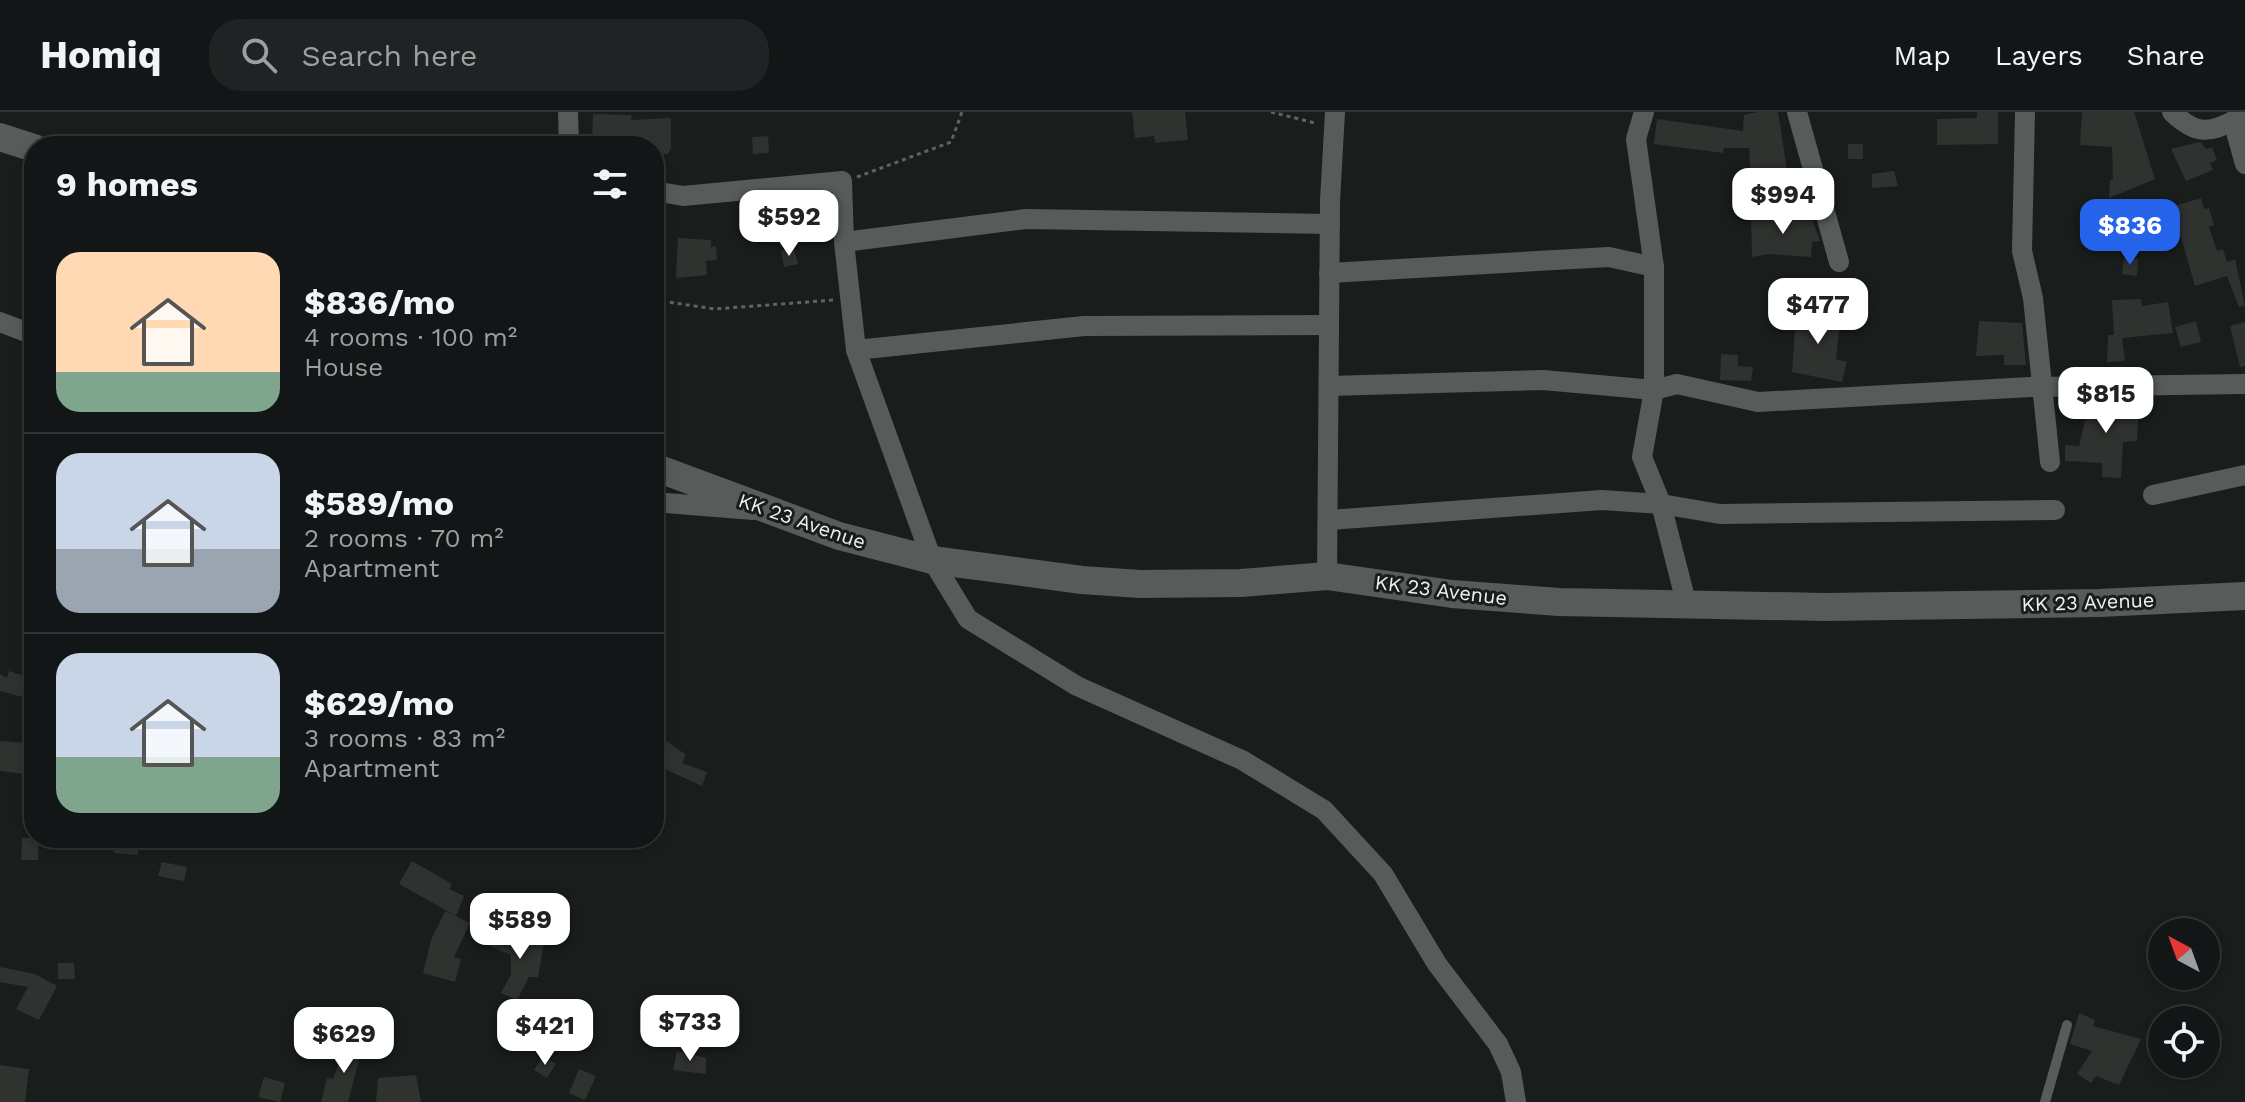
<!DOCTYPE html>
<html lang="en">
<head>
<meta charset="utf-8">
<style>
	:root { --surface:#131616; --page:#202323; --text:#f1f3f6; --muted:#9d9fa1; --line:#323535; --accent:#2563eb }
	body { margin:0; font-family:"Work Sans",sans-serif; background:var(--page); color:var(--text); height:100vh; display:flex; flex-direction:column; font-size:30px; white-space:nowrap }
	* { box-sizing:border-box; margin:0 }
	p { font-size:26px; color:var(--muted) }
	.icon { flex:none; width:44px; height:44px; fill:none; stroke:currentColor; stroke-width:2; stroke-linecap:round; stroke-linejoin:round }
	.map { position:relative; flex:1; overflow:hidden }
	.drawer { position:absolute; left:24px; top:24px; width:640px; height:712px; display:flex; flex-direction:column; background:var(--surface); border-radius:32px; box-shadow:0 4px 12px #0003,0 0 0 2px var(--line) }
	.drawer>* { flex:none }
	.needle { width:52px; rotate:319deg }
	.controls { position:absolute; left:2148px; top:806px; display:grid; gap:16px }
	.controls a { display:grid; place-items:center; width:72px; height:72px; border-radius:50%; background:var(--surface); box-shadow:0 4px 12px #0003,0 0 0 2px var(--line); font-size:40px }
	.price { position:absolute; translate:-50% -68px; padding:0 18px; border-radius:16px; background:#fff; color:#222; font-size:26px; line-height:52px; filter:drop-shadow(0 2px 4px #0008) }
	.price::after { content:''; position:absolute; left:50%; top:48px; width:24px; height:18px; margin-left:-12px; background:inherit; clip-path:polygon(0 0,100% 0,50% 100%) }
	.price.on { background:var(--accent); color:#fff }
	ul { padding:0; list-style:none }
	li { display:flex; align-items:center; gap:24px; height:200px; padding:0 32px }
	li+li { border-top:2px solid var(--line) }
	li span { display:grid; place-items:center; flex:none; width:224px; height:160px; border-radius:24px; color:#555 }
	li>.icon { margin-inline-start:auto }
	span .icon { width:96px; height:96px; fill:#fffc; stroke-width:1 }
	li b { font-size:34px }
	h2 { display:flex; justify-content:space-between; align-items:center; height:96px; padding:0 32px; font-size:34px }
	header { display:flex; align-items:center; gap:48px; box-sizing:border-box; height:112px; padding:0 40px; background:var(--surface); border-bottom:2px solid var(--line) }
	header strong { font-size:38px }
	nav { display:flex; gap:44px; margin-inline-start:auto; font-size:28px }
	.search { width:560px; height:72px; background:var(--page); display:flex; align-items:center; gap:20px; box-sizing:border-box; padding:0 28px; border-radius:32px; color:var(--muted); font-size:30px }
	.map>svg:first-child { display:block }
	.building { fill:#2f322f }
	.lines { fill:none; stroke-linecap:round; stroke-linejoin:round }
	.path { stroke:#5f6362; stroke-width:3; stroke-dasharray:4 4; stroke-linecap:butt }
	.service { stroke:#575c5b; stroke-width:10 }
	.minor { stroke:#575c5b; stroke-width:20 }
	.secondary { stroke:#575c5b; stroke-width:28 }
	.labels { text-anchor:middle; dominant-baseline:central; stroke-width:6; stroke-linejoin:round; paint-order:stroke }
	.street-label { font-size:20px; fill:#eff2f1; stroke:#191e1d }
</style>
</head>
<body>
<header>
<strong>Homiq</strong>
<div class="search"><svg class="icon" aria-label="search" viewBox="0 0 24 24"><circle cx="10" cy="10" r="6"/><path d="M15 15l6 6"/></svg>Search here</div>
<nav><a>Map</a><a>Layers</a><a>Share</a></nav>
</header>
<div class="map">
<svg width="2245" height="990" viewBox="0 0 2245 990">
	<rect width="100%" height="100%" fill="#191e1d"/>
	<!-- building -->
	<g class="building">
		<polygon points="1132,0 1185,0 1188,28 1155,31 1154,24 1135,26"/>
		<polygon points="1758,0 1778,0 1788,64 1751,67 1749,36 1724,36 1723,41 1654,32 1657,7 1743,19 1744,3"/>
		<polygon points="1977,0 1998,0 1998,32 1937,33 1937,7 1977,6"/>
		<polygon points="2082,0 2134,0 2155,67 2109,86 2110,68 2113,68 2112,35 2080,33"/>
		<polygon points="593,2 632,3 631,8 671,6 671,36 668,42 654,43 654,34 592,33"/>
		<polygon points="768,24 769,41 753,42 752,25"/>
		<polygon points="2200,30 2206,37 2212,35 2217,48 2210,51 2213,58 2186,69 2171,37"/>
		<rect x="1848" y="32" width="15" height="15"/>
		<polygon points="1894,59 1898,74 1872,76 1872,62"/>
		<polygon points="2201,86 2204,97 2209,96 2214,113 2209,115 2217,139 2223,137 2227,150 2235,147 2245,194 2239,195 2227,164 2195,174 2176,107 2151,108 2151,118 2121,118 2121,109 2117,109 2117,92 2150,92 2155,100"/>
		<polygon points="1810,101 1820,129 1812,130 1811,145 1769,142 1752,145 1751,103 1810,106"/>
		<polygon points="678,126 711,128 711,135 716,134 717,148 706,149 707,163 676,166"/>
		<polygon points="794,136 798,152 784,155 781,139"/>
		<polygon points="2124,146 2138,147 2137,164 2122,162"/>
		<polygon points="2141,187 2142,194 2168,190 2173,221 2122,226 2125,249 2107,250 2108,223 2114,223 2112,188"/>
		<polygon points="1817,198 1841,199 1836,247 1847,250 1842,270 1792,260 1796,204 1816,206"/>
		<polygon points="1979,209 2022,211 2026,253 2004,253 2004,243 1976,244"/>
		<polygon points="2196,209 2201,230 2181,235 2175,215"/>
		<polygon points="2245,210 2245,254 2240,255 2230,214"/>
		<polygon points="1721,242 1738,243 1738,254 1753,255 1751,269 1720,268"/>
		<polygon points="2090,287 2139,292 2137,329 2123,330 2121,366 2102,365 2102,351 2065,349 2065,333 2079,334"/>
		<polygon points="9,559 31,566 26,586 0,579 0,562 7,566"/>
		<polygon points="654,620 686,643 682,651 707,660 702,674 654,652"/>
		<polygon points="0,629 27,631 26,662 0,659"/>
		<polygon points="22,726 39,726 38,748 21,748"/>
		<polygon points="115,729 139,730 138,743 114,741"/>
		<polygon points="412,749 452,772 449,777 464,784 456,804 399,772"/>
		<polygon points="162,750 187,755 184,769 158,764"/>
		<polygon points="445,799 470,811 454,845 461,847 455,870 423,861 431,828"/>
		<polygon points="495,822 508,827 510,823 544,830 538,865 529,865 517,888 501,881 511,863 511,843 490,834"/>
		<polygon points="58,851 74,851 75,867 58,867"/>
		<polygon points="0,855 35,862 57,874 39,908 16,897 28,875 0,870"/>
		<polygon points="2079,901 2095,908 2093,914 2141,927 2119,973 2096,964 2091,971 2077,962 2092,939 2070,932"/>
		<polygon points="348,927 363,932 348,990 321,990 327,966 333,967"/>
		<polygon points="677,939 706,946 706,962 673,958"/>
		<polygon points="543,944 556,952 547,966 534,958"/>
		<polygon points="0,953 29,957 25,990 0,990"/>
		<polygon points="579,957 596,964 585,988 569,981"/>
		<polygon points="416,963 421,990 376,990 378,966"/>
		<polygon points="264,965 285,971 280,990 258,985"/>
	</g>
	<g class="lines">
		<!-- path -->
		<g class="path">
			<polyline points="1271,0 1315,11"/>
			<polyline points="371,33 373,34"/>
			<polyline points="857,65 951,30 962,0"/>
			<polyline points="654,188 715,197 834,188"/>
		</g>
		<!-- service -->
		<polyline class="service" points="2045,990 2067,913"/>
		<!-- minor -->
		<g class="minor">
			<polyline points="568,0 569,34"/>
			<polyline points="1644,0 1636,27 1654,155 1654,278 1642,345 1661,392 1686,490"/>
			<polyline points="1797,0 1839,150"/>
			<polyline points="2025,0 2022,139 2033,186 2050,350"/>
			<path d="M2172 0C2201 28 2212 18 2245 4"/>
			<polyline points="2233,9 2245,52"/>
			<polyline points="654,79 683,84 842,69 844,130 856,238 932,448 968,507 1077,574 1242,648 1324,698 1383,762 1437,852 1498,932 1511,960 1516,990"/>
			<polyline points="844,130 1026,107 1330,112"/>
			<polyline points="1329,161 1609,145 1654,155"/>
			<polyline points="0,210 34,223"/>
			<polyline points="856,238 1084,214 1329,213"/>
			<polyline points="1329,274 1543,268 1654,278 1677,272 1758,290 2030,275 2245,272"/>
			<polyline points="2153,383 2245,363"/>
			<polyline points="654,390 753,398"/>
			<polyline points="1329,408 1602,388 1661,392 1720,402 2055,398"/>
			<polyline points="1327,464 1330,89 1335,0"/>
		</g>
		<!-- secondary -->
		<g class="secondary">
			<polyline points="0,25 34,36"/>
			<polyline points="654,355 839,424 932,448 1082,468 1140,472 1241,471 1327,464 1452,482 1559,490 1825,495 2099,491 2245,484"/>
		</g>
	</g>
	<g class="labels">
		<!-- street labels -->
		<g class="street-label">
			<text transform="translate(802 409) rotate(19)">KK 23 Avenue</text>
			<text transform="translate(1441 478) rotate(7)">KK 23 Avenue</text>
			<text transform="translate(2088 490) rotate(-2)">KK 23 Avenue</text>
		</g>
	</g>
</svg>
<div class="controls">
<a><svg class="needle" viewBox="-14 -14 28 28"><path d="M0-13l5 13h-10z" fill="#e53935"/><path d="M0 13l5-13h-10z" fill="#9d9fa1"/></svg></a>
<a><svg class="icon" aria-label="locate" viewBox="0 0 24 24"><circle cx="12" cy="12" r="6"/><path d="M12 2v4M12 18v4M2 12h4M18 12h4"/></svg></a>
</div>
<b class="price" style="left:1783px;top:124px">$994</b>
<b class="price" style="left:789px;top:146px">$592</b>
<b class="price on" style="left:2130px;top:155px">$836</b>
<b class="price" style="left:1818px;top:234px">$477</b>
<b class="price" style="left:2106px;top:323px">$815</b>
<b class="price" style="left:520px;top:849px">$589</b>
<b class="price" style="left:690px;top:951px">$733</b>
<b class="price" style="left:545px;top:955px">$421</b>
<b class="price" style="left:344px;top:963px">$629</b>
<section class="drawer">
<h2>9 homes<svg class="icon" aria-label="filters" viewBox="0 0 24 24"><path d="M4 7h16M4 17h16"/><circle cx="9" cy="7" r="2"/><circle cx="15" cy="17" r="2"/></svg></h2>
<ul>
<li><span style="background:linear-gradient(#ffd9b3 75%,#7fa58c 0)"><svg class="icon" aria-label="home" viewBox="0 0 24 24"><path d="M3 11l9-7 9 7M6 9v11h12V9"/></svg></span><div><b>$836/mo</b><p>4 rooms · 100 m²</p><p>House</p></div></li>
<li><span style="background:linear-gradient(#c9d6e8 60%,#9aa5b1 0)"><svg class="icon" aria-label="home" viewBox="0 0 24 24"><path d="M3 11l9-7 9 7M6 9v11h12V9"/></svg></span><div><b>$589/mo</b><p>2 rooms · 70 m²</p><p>Apartment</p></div></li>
<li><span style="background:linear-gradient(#c9d6e8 65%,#7fa58c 0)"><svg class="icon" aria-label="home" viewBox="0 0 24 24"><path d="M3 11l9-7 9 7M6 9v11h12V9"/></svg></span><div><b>$629/mo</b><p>3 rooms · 83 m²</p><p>Apartment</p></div></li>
</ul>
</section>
</div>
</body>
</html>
